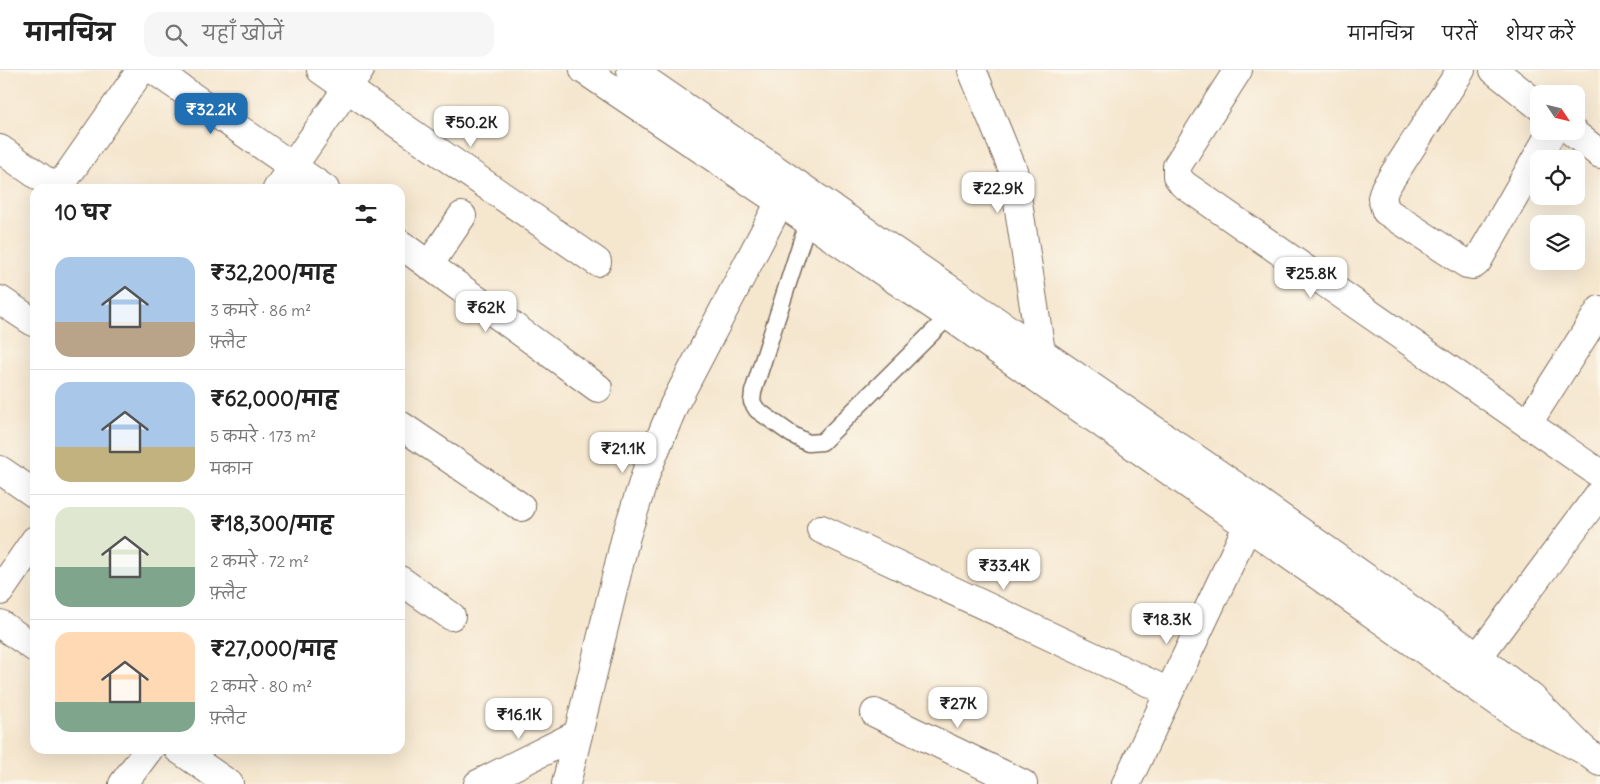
<!DOCTYPE html>
<html lang="hi">
<head>
<meta charset="utf-8">
<style>
	:root { --surface:#fff; --page:#f6f6f6; --text:#222; --muted:#767676; --line:#e0e0e0; --accent:#1f6fb2 }
	body { margin:0; font-family:Delius,"Playpen Sans Deva",sans-serif; background:var(--page); color:var(--text); height:100vh; display:flex; flex-direction:column; font-size:19px; white-space:nowrap }
	* { box-sizing:border-box; margin:0 }
	p { font-size:16px; color:var(--muted) }
	.icon { flex:none; width:28px; height:28px; fill:none; stroke:currentColor; stroke-width:2; stroke-linecap:round; stroke-linejoin:round }
	.map { position:relative; flex:1; overflow:hidden }
	.side { position:absolute; left:30px; top:114px; width:375px; height:570px; display:flex; flex-direction:column; background:var(--surface); border-radius:15px; box-shadow:0 5px 20px #0002 }
	.side>* { flex:none }
	.needle { width:32px; rotate:125deg }
	.fabs { position:absolute; left:1530px; top:15px; display:grid; gap:10px }
	.fabs a { display:grid; place-items:center; width:55px; height:55px; border-radius:10px; background:var(--surface); box-shadow:0 5px 20px #0002; font-size:25px }
	.price { position:absolute; translate:-50% -42px; padding:0 11px; border-radius:10px; background:#fff; color:#222; font-size:16px; line-height:32px; filter:drop-shadow(0 1px 2px #0008) }
	.price::after { content:''; position:absolute; left:50%; top:30px; width:15px; height:11px; margin-left:-8px; background:inherit; clip-path:polygon(0 0,100% 0,50% 100%) }
	.price.current { background:var(--accent); color:#fff }
	ul { padding:0; list-style:none }
	li { display:flex; align-items:center; gap:15px; height:125px; padding:0 25px }
	li+li { border-top:1px solid var(--line) }
	li span { display:grid; place-items:center; flex:none; width:140px; height:100px; border-radius:15px; color:#555 }
	li>.icon { margin-inline-start:auto }
	span .icon { width:60px; height:60px; fill:#fffc; stroke-width:1 }
	li b { font-size:21px }
	h2 { display:flex; justify-content:space-between; align-items:center; height:60px; padding:0 25px; font-size:21px }
	header { display:flex; align-items:center; gap:30px; box-sizing:border-box; height:70px; padding:0 25px; background:var(--surface); border-bottom:1px solid var(--line) }
	header strong { font-size:24px }
	nav { display:flex; gap:28px; margin-inline-start:auto; font-size:18px }
	.search { width:350px; height:45px; background:var(--page); display:flex; align-items:center; gap:12px; box-sizing:border-box; padding:0 18px; border-radius:15px; color:var(--muted); font-size:19px }
	.map>svg:first-child { display:block }
	.lines { fill:none; stroke-linecap:round; stroke-linejoin:round }
	.service-casing { stroke:#7c6c5c; stroke-width:19 }
	.minor-casing { stroke:#7c6c5c; stroke-width:30 }
	.trunk-casing { stroke:#7c6c5c; stroke-width:30 }
	.service { stroke:#fff; stroke-width:16 }
	.minor { stroke:#fff; stroke-width:28 }
	.trunk { stroke:#fff; stroke-width:28 }
</style>
</head>
<body>
<header>
<strong>मानचित्र</strong>
<div class="search"><svg class="icon" aria-label="search" viewBox="0 0 24 24"><circle cx="10" cy="10" r="6"/><path d="M15 15l6 6"/></svg>यहाँ खोजें</div>
<nav><a>मानचित्र</a><a>परतें</a><a>शेयर करें</a></nav>
</header>
<div class="map">
<svg width="1600" height="714" viewBox="0 0 1600 714">
	<rect width="100%" height="100%" fill="#fbf7ec"/>
	<filter id="ink" filterUnits="userSpaceOnUse"><feTurbulence type="fractalNoise" baseFrequency=".02" numOctaves="2"/><feDisplacementMap in="SourceGraphic" scale="10" xChannelSelector="R" yChannelSelector="G"/><feConvolveMatrix kernelMatrix="1 2 1 2 8 2 1 2 1" color-interpolation-filters="sRGB"/></filter>
	<filter id="wash" filterUnits="userSpaceOnUse"><feTurbulence type="fractalNoise" baseFrequency=".0096" numOctaves="4" result="noise"/><feDisplacementMap in="SourceGraphic" scale="20" xChannelSelector="R" yChannelSelector="G"/><feGaussianBlur stdDeviation="1.12" result="paint"/><feColorMatrix in="noise" values="0 0 0 0 0 0 0 0 0 0 0 0 0 0 0 0 0 1.4 0 .05"/><feComposite in="paint" operator="in"/></filter>
	<g filter="url(#wash)">
		<rect width="100%" height="100%" fill="#f5e6ce"/>
	</g>
	<g filter="url(#ink)">
		<g class="lines">
			<defs>
				<polyline id="service" points="808,151 753,322 752,332 757,340 791,364 808,373 822,372 949,246"/>
				<g id="minor">
					<polyline points="154,0 325,119"/>
					<polyline points="321,0 597,192"/>
					<polyline points="972,0 1013,100 1041,282"/>
					<polyline points="1238,0 1177,96 1177,106 1183,114 1600,404"/>
					<polyline points="1461,0 1385,118 1382,128 1386,141 1467,194 1473,195 1477,192 1552,61"/>
					<polyline points="1494,0 1539,36"/>
					<polyline points="1571,61 1600,84"/>
					<polyline points="0,79 57,119"/>
					<polyline points="58,119 141,0"/>
					<polyline points="277,119 360,0"/>
					<polyline points="400,174 598,318"/>
					<polyline points="429,195 462,146"/>
					<polyline points="0,230 35,253"/>
					<polyline points="1528,353 1600,240"/>
					<polyline points="400,355 521,437"/>
					<polyline points="0,400 35,424"/>
					<polyline points="821,459 1169,622"/>
					<polyline points="400,510 451,546"/>
					<polyline points="0,521 35,470"/>
					<polyline points="0,554 35,578"/>
					<polyline points="1478,587 1600,423"/>
					<polyline points="875,643 1023,714"/>
					<polyline points="178,679 229,714"/>
					<polyline points="123,714 149,679"/>
					<polyline points="478,714 578,664"/>
					<polyline points="566,714 626,466 647,400 674,335 780,132"/>
					<polyline points="1126,714 1248,455"/>
				</g>
				<g id="trunk">
					<polyline points="584,0 949,246 1518,646 1584,680"/>
					<polyline points="631,0 1243,421 1478,587 1532,628 1584,680 1600,692"/>
				</g>
			</defs>
			<!-- service casing -->
			<use href="#service" class="service-casing"/>
			<!-- minor casing -->
			<use href="#minor" class="minor-casing"/>
			<!-- trunk casing -->
			<use href="#trunk" class="trunk-casing"/>
			<!-- service -->
			<use href="#service" class="service"/>
			<!-- minor -->
			<use href="#minor" class="minor"/>
			<!-- trunk -->
			<use href="#trunk" class="trunk"/>
		</g>
	</g>
</svg>
<div class="fabs">
<a><svg class="needle" viewBox="-14 -14 28 28"><path d="M0-13l5 13h-10z" fill="#e53935"/><path d="M0 13l5-13h-10z" fill="#767676"/></svg></a>
<a><svg class="icon" aria-label="locate" viewBox="0 0 24 24"><circle cx="12" cy="12" r="6"/><path d="M12 2v4M12 18v4M2 12h4M18 12h4"/></svg></a>
<a><svg class="icon" aria-label="layers" viewBox="0 0 24 24"><path d="M12 4l9 5-9 5-9-5zM3 14l9 5 9-5"/></svg></a>
</div>
<b class="price current" style="left:211px;top:65px">₹32.2K</b>
<b class="price" style="left:471px;top:78px">₹50.2K</b>
<b class="price" style="left:998px;top:144px">₹22.9K</b>
<b class="price" style="left:1311px;top:229px">₹25.8K</b>
<b class="price" style="left:486px;top:263px">₹62K</b>
<b class="price" style="left:623px;top:404px">₹21.1K</b>
<b class="price" style="left:1004px;top:521px">₹33.4K</b>
<b class="price" style="left:1167px;top:575px">₹18.3K</b>
<b class="price" style="left:958px;top:659px">₹27K</b>
<b class="price" style="left:519px;top:670px">₹16.1K</b>
<section class="side">
<h2>10 घर<svg class="icon" aria-label="filters" viewBox="0 0 24 24"><path d="M4 7h16M4 17h16"/><circle cx="9" cy="7" r="2"/><circle cx="15" cy="17" r="2"/></svg></h2>
<ul>
<li><span style="background:linear-gradient(#a9c7e8 65%,#b9a48a 0)"><svg class="icon" aria-label="home" viewBox="0 0 24 24"><path d="M3 11l9-7 9 7M6 9v11h12V9"/></svg></span><div><b>₹32,200/माह</b><p>3 कमरे · 86 m²</p><p>फ़्लैट</p></div></li>
<li><span style="background:linear-gradient(#a9c7e8 65%,#c2b280 0)"><svg class="icon" aria-label="home" viewBox="0 0 24 24"><path d="M3 11l9-7 9 7M6 9v11h12V9"/></svg></span><div><b>₹62,000/माह</b><p>5 कमरे · 173 m²</p><p>मकान</p></div></li>
<li><span style="background:linear-gradient(#dfe7d0 60%,#7fa58c 0)"><svg class="icon" aria-label="home" viewBox="0 0 24 24"><path d="M3 11l9-7 9 7M6 9v11h12V9"/></svg></span><div><b>₹18,300/माह</b><p>2 कमरे · 72 m²</p><p>फ़्लैट</p></div></li>
<li><span style="background:linear-gradient(#ffd9b3 70%,#7fa58c 0)"><svg class="icon" aria-label="home" viewBox="0 0 24 24"><path d="M3 11l9-7 9 7M6 9v11h12V9"/></svg></span><div><b>₹27,000/माह</b><p>2 कमरे · 80 m²</p><p>फ़्लैट</p></div></li>
</ul>
</section>
</div>
</body>
</html>
